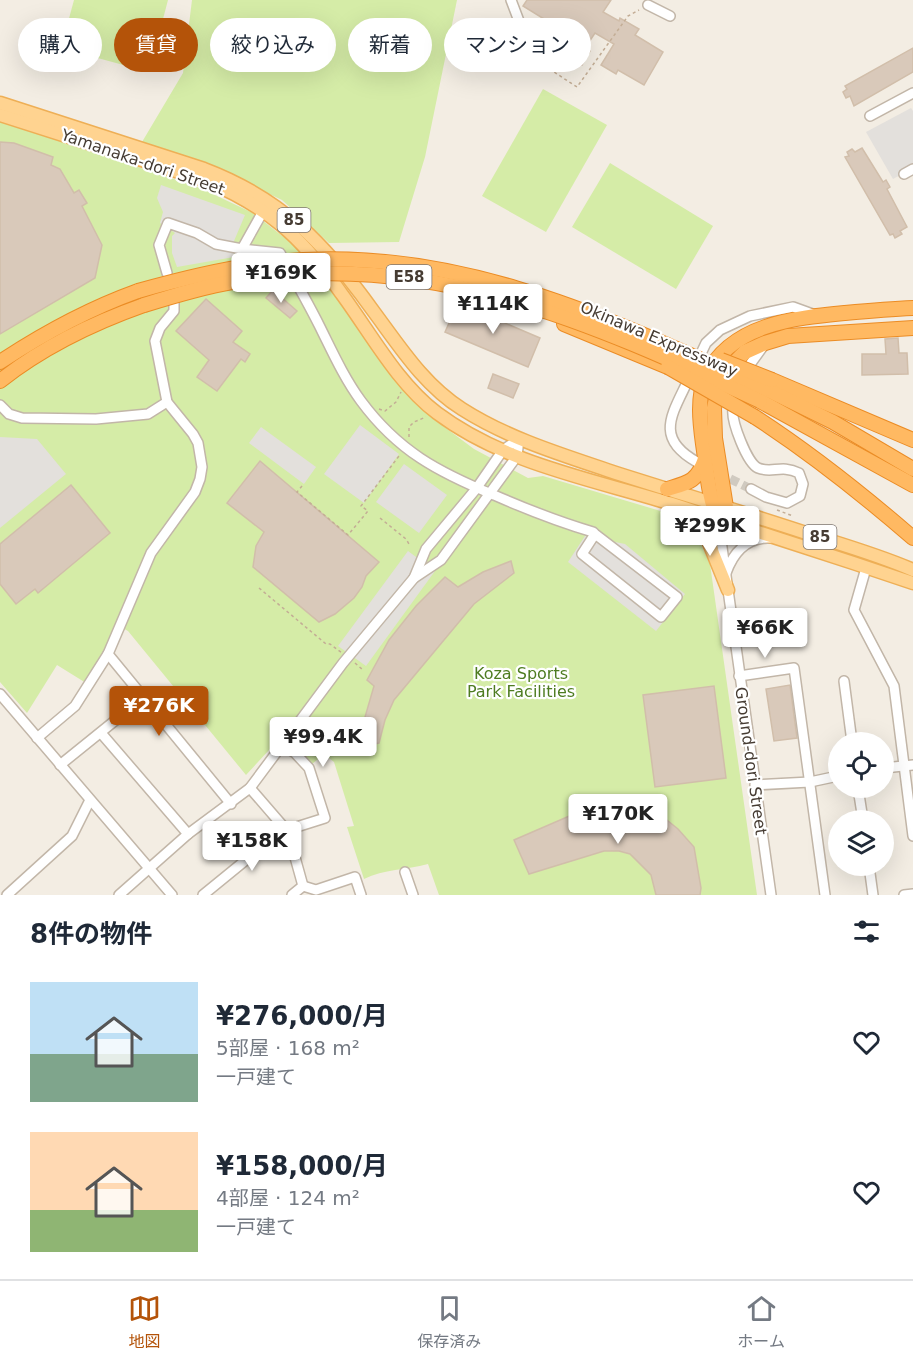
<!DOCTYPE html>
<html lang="ja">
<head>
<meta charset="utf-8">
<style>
	:root { --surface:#fff; --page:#f2f2f3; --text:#1f2937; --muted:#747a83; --line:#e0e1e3; --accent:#b45309 }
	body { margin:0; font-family:"DejaVu Sans","Noto Sans JP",sans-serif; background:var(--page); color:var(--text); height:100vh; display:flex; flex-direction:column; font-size:22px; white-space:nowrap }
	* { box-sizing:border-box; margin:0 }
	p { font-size:20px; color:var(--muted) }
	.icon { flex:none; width:33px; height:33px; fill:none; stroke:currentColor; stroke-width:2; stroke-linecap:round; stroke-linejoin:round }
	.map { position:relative; height:895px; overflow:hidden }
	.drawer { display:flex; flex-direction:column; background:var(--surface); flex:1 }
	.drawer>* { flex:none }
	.top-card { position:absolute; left:18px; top:18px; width:600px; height:54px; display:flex; gap:12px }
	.buttons { position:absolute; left:828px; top:732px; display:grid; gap:12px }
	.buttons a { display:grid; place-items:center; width:66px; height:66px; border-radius:50%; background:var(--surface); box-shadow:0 6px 24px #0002; font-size:30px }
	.price { position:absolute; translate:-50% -51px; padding:0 14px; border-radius:6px; background:#fff; color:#222; font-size:20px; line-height:39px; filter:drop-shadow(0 2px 3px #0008) }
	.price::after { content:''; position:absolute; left:50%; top:36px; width:18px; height:14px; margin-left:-9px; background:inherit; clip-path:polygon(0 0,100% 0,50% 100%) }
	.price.active { background:var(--accent); color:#fff }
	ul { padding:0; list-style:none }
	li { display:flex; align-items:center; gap:18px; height:150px; padding:0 30px }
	li span { display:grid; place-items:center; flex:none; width:168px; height:120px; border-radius:0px; color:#555 }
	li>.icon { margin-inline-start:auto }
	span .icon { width:72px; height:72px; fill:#fffc; stroke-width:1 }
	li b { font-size:26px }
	h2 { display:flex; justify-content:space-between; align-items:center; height:72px; padding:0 30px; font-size:26px }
	.pill { padding:0 21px; border-radius:27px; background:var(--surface); box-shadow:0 6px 24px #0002; font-size:21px; line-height:54px }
	.pill.active { background:var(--accent); color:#fff }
	.dock { display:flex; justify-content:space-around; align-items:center; height:84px; border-top:2px solid var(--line); background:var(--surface); font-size:16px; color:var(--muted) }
	.dock a { display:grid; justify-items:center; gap:3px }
	.dock .active { color:var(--accent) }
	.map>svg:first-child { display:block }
	.green { fill:#d5eca7 }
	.parking { fill:#e3e0dc }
	.building { fill:#d9c9ba; stroke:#d1beaa; stroke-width:1.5 }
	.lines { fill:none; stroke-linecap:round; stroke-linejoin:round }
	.minor-tunnel { stroke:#d0cac0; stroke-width:9; stroke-dasharray:9 4.5; stroke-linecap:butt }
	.minor-casing { stroke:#c2b6a8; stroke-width:12 }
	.major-casing { stroke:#eeaf56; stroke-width:15 }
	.highway-casing { stroke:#eb8c25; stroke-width:16 }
	.path { stroke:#c3ad95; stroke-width:1.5; stroke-dasharray:3 3; stroke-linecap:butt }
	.minor { stroke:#fff; stroke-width:9 }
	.major { stroke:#ffd390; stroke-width:12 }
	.highway { stroke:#ffb962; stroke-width:14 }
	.highway-bridge-casing { stroke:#eb8c25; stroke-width:16; stroke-linecap:butt }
	.highway-bridge { stroke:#ffb962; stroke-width:14 }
	.labels { text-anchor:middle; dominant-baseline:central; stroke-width:4.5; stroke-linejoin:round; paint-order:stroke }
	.shield { fill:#fff; stroke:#7e7670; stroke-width:1.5 }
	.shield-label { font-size:15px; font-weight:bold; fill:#463c33 }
	.street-label { font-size:16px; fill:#463c33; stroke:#fff }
	.park-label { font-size:16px; fill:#4e7c21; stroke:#fff }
</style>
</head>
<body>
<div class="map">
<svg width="913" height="895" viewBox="0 0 913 895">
	<rect width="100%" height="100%" fill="#f3ede3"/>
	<!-- green -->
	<g class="green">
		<polygon points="74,0 168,0 149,72 61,48"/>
		<polygon points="192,0 457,0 425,157 399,242 329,243 282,200 210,166 142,142 183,73"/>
		<polygon points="543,89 607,125 546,232 482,196"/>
		<path d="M0 121 198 187 253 213 300 250 336 294 402 385 431 417 474 449 528 478 543 476 674 515 698 538 710 564 757 895H439L428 864C406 870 384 869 364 879L347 827 354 826 334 762 324 754 312 764 282 736 246 775 128 631 117 625 106 653 86 683 57 665 27 713 0 682Z"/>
		<polygon points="610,163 713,226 676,289 572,227"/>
	</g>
	<!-- parking -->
	<g class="parking">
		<polygon points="911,108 913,111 913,168 893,179 866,132"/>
		<polygon points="161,185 245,215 234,241 234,257 177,267 172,253 172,236 175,233 160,223 163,212 157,198"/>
		<polygon points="360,425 399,454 364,503 324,474"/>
		<polygon points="261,427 316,467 304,484 249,443"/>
		<polygon points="0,437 37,439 66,474 0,528"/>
		<polygon points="404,464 447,495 419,533 376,502"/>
		<polygon points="585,536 625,544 685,594 656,631 568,562"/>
		<polygon points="408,551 435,571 366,666 338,646"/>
	</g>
	<!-- building -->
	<g class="building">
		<polygon points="527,0 611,0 603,12 619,21 620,18 639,29 635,35 663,52 644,85 618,70 616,74 601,65 614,44 595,33 585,48 590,51 582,65 570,58 565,67 555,61 558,54 552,50 554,47 539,38 549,22 523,6"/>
		<polygon points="913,48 913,72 854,106 850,96 846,98 843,92 847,89 845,86"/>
		<polygon points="0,142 14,143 53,157 51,165 60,169 74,193 79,190 87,203 82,206 102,245 95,278 0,334"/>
		<polygon points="862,148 883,182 886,180 890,187 887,189 907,227 900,231 902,234 895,238 893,234 890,235 845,157 849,156 847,152 852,149 855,152"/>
		<polygon points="273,290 297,311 290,318 266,298"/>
		<polygon points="206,299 242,331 233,342 250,354 245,362 241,359 217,391 197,377 209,360 176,331"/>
		<polygon points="458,303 540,338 528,367 445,332"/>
		<polygon points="898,338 899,353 907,353 908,374 862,375 862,354 886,354 885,339"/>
		<polygon points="493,374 519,384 513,398 488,388"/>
		<polygon points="260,461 379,562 366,576 362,587 354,598 335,614 319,622 253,567 256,546 264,532 227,503"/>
		<polygon points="71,485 110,533 38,593 35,589 16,604 0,584 0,544"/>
		<polygon points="511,561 514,573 474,604 394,700 385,720 379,743 368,745 365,717 374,686 367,680 389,640 416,606 445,577 458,587 483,572"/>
		<polygon points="790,685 797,738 774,741 766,689"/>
		<polygon points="714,686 726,778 655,787 643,695"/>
		<polygon points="624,801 648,805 678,829 694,847 701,888 700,895 656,895 651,875 630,854 619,851 604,851 529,874 514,840 574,814"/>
	</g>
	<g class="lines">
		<!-- minor-tunnel -->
		<polyline class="minor-tunnel" points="718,473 751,489"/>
		<defs>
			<g id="minor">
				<polyline points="511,0 522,29"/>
				<polyline points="648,5 670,16"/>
				<polyline points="870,116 913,93"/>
				<polyline points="904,174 913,169"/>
				<polyline points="242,249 266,206"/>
				<path d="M167 273 159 245 168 223 197 233 216 244 242 249 280 253C293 277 307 301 319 325 332 351 344 378 361 401 398 451 438 472 494 495 526 509 559 522 593 532L595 534 677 597 661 617 582 554 595 534"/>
				<polyline points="696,364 706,343 720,330 750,316 793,307 815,315"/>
				<polyline points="747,374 751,363 764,345"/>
				<path d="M690 376C674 412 652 437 697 462"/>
				<path d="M742 387C739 394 734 402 733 409 731 421 747 463 758 468 772 474 781 464 799 473L803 484 800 496 787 503 766 497 751 489"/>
				<polyline points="0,405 9,414 22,418 96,419 148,414 167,402"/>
				<polyline points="718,519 771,895"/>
				<polyline points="866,568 854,610 894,686 913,836"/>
				<path d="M726 573C733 553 747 537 770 538"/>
				<polyline points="414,578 426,549 476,489 503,450 519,439"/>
				<polyline points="108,654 231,804"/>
				<polyline points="739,676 794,668 825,895"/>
				<polyline points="844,681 852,742"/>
				<polyline points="0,694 172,895"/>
				<polyline points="101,733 188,834"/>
				<polyline points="37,738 75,706 108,654 151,553 195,492 200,479 202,467 198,443 193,434 167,402 155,341 160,328 174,311 174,303"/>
				<polyline points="282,745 295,753 309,768 325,818 287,830"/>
				<polyline points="60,765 143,698"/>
				<polyline points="884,768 913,765"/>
				<polyline points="755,785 810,782 838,776"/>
				<polyline points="250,788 288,832 303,886"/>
				<polyline points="858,788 863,820"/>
				<polyline points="869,866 873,895"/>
				<polyline points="405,872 413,895"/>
				<polyline points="303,886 316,890 355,877 361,895"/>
				<polyline points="7,895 72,836 90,800"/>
				<polyline points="119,895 188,834 250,788 343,663 414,578 441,560 517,456 519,439"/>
				<polyline points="203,895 285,828"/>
				<polyline points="292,895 303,886"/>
				<polyline points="904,895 913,894"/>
			</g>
			<g id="major">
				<path d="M0 103 204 169C283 199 326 245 374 312 400 347 424 385 462 409 509 439 563 455 616 473 682 494 749 514 815 536 847 546 881 556 913 570"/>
				<path d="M0 115 204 180C267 206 302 237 341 293 370 332 397 383 437 413 505 464 592 479 672 504 753 530 833 556 913 583"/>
				<polyline points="681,510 701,529 706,536 728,590"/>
			</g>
			<g id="highway">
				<polyline points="564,324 668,367"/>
				<path d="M0 362C44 333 88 309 138 291"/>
				<polyline points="772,380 913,440"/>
				<path d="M0 381C43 347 93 323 144 305"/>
				<polyline points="766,389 833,422 913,469"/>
				<polyline points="760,401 913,485"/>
				<path d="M755 417C812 454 861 493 913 538"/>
				<path d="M667 489C688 483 697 482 705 459"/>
				<path d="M718 519C708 496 707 470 703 444 700 422 697 397 706 376 731 324 794 318 845 313 867 311 890 309 913 308"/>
				<polyline points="718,519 726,507 715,438 714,408 719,385 730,367 745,352 765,343 788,336 913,328"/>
			</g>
		</defs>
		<!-- minor casing -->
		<use href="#minor" class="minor-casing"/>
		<!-- major casing -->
		<use href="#major" class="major-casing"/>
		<!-- highway casing -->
		<use href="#highway" class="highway-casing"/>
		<!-- path -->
		<g class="path">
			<polyline points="525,37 534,59 577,87 628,16 639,10"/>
			<polyline points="379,409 385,411 396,402 401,392"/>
			<polyline points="409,437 409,427 414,422 426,417"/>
			<polyline points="302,486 297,492 348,535 368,511 361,506 399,456"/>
			<polyline points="777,510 793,516"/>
			<polyline points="380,518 406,539 409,544"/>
			<polyline points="259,588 326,644 330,644 342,653"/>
			<polyline points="355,663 363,670"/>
		</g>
		<!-- minor -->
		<use href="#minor" class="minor"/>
		<!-- major -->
		<use href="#major" class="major"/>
		<!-- highway -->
		<use href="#highway" class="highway"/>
		<defs>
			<g id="highway-bridge">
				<path d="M138 291C184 278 229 267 276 262 453 243 610 319 766 389"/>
				<path d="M144 305C173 296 202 287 232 282 424 247 591 322 760 401"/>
				<polyline points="721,360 772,380"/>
				<polyline points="668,367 755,417"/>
			</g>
		</defs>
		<!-- highway-bridge casing -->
		<use href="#highway-bridge" class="highway-bridge-casing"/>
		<!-- highway-bridge -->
		<use href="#highway-bridge" class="highway-bridge"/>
	</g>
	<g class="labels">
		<!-- shield labels -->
		<g class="shield">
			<rect x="277.5" y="208" width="33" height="24" rx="4.5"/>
			<rect x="386.5" y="265" width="45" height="24" rx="4.5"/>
			<rect x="803.5" y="525" width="33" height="24" rx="4.5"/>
		</g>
		<g class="shield-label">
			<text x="294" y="220">85</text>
			<text x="409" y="277">E58</text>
			<text x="820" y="537">85</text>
		</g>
		<!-- street labels -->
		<g class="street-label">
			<text transform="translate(143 162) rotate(19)">Yamanaka-dori Street</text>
			<text transform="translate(659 339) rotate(23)">Okinawa Expressway</text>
			<text transform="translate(751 761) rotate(82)">Ground-dori Street</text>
		</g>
		<!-- park labels -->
		<g class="park-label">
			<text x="521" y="673">Koza Sports<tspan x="521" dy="18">Park Facilities</tspan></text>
		</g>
	</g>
</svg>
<div class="buttons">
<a><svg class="icon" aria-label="locate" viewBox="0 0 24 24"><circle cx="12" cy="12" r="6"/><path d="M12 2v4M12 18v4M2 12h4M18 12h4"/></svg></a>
<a><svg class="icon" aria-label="layers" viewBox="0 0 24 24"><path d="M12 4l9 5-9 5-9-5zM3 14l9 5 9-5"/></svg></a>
</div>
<b class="price" style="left:281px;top:304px">¥169K</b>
<b class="price" style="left:493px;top:335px">¥114K</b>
<b class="price" style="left:710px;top:557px">¥299K</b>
<b class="price" style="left:765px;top:659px">¥66K</b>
<b class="price active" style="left:159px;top:737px">¥276K</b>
<b class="price" style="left:323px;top:768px">¥99.4K</b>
<b class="price" style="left:618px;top:845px">¥170K</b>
<b class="price" style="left:252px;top:872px">¥158K</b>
<div class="top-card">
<a class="pill">購入</a>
<a class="pill active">賃貸</a>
<a class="pill">絞り込み</a>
<a class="pill">新着</a>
<a class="pill">マンション</a>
</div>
</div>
<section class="drawer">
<h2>8件の物件<svg class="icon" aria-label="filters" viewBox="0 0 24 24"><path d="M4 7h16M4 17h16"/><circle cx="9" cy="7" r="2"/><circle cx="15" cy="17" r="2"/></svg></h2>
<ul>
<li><span style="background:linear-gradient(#bfe0f5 60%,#7fa58c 0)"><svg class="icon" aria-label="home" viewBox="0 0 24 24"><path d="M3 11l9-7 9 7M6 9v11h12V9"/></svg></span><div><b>¥276,000/月</b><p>5部屋 · 168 m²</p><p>一戸建て</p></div><svg class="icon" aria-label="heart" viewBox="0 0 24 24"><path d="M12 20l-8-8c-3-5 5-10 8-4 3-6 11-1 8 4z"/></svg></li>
<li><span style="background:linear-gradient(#ffd9b3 65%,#8fb573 0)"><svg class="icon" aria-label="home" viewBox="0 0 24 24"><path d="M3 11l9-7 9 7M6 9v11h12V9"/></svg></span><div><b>¥158,000/月</b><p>4部屋 · 124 m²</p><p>一戸建て</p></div><svg class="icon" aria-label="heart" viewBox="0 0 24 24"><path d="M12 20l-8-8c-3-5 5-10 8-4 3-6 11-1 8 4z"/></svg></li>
</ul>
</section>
<nav class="dock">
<a class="active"><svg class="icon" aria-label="map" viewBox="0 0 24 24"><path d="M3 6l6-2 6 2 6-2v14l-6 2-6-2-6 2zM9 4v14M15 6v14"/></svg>地図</a>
<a><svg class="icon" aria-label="saved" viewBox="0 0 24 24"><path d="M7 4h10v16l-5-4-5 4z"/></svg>保存済み</a>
<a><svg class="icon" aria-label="home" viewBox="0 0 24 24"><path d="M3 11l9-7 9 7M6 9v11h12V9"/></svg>ホーム</a>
</nav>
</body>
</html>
